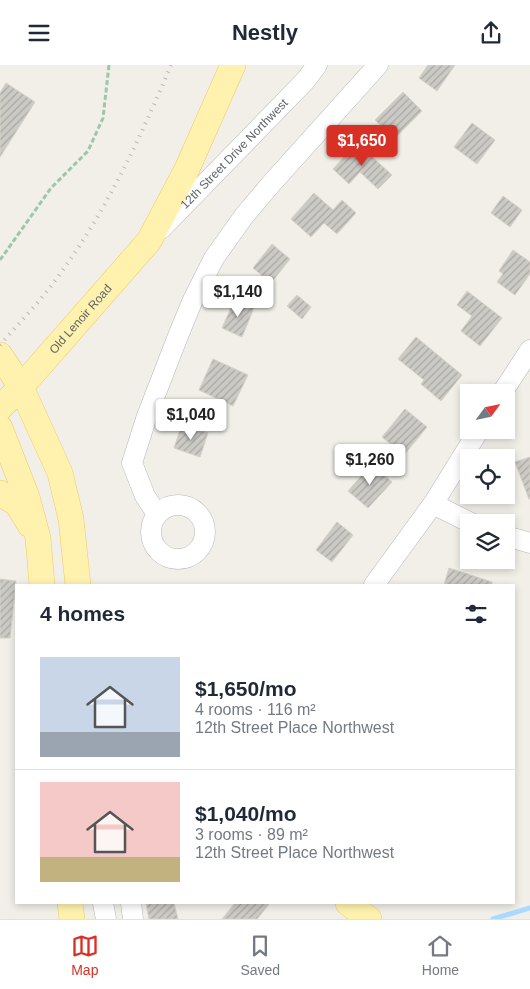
<!DOCTYPE html>
<html lang="en">
<head>
<meta charset="utf-8">
<style>
	:root { --surface:#fff; --page:#f2f2f3; --text:#1f2937; --muted:#747a83; --line:#e0e1e3; --accent:#d93025 }
	body { margin:0; font-family:Helvetica,sans-serif; background:var(--page); color:var(--text); height:100vh; display:flex; flex-direction:column; font-size:19px; white-space:nowrap }
	* { box-sizing:border-box; margin:0 }
	p { font-size:16px; color:var(--muted) }
	.icon { flex:none; width:28px; height:28px; fill:none; stroke:currentColor; stroke-width:2; stroke-linecap:round; stroke-linejoin:round }
	.map { position:relative; flex:1; overflow:hidden }
	.sheet { position:absolute; left:15px; top:519px; width:500px; height:320px; display:flex; flex-direction:column; background:var(--surface); border-radius:0px; box-shadow:0 2px 8px #0003 }
	.sheet>* { flex:none }
	.needle { width:32px; rotate:57deg }
	.controls { position:absolute; left:460px; top:319px; display:grid; gap:10px }
	.controls a { display:grid; place-items:center; width:55px; height:55px; border-radius:0px; background:var(--surface); box-shadow:0 2px 8px #0003; font-size:25px }
	.price { position:absolute; translate:-50% -42px; padding:0 11px; border-radius:5px; background:#fff; color:#222; font-size:16px; line-height:32px; filter:drop-shadow(0 1px 2px #0008) }
	.price::after { content:''; position:absolute; left:50%; top:30px; width:15px; height:11px; margin-left:-8px; background:inherit; clip-path:polygon(0 0,100% 0,50% 100%) }
	.price.on { background:var(--accent); color:#fff }
	ul { padding:0; list-style:none }
	li { display:flex; align-items:center; gap:15px; height:125px; padding:0 25px }
	li+li { border-top:1px solid var(--line) }
	li span { display:grid; place-items:center; flex:none; width:140px; height:100px; border-radius:0px; color:#555 }
	li>.icon { margin-inline-start:auto }
	span .icon { width:60px; height:60px; fill:#fffc; stroke-width:1 }
	li b { font-size:21px }
	h2 { display:flex; justify-content:space-between; align-items:center; height:60px; padding:0 25px; font-size:21px }
	header { display:flex; justify-content:space-between; align-items:center; height:65px; padding:0 25px; background:var(--surface); font-size:22px; font-weight:800 }
	.tab-bar { display:flex; justify-content:space-around; align-items:center; height:70px; border-top:1px solid var(--line); background:var(--surface); font-size:14px; color:var(--muted) }
	.tab-bar a { display:grid; justify-items:center; gap:2px }
	.tab-bar .on { color:var(--accent) }
	.map>svg:first-child { display:block }
	.lines { fill:none; stroke-linecap:round; stroke-linejoin:round }
	.stream { stroke:#aadaff; stroke-width:5 }
	.building { fill:url(#building-hatch); stroke:#d6d1c6 }
	.minor-casing { stroke:#b5b8bc; stroke-width:21 }
	.major-casing { stroke:#f2c960; stroke-width:26 }
	.path { stroke:#9cc7a9; stroke-width:3; stroke-dasharray:5 2.5; stroke-linecap:butt }
	.minor { stroke:#fff; stroke-width:20 }
	.major { stroke:#fff2af; stroke-width:25 }
	.rail { stroke:#b6b7b8; stroke-width:4; stroke-dasharray:1 6; stroke-linecap:butt }
	.labels { text-anchor:middle; dominant-baseline:central; stroke-width:4; stroke-linejoin:round; paint-order:stroke }
	.street-label { font-size:12px; fill:#5f6368; stroke:#fff }
</style>
</head>
<body>
<header><svg class="icon" aria-label="menu" viewBox="0 0 24 24"><path d="M4 6h16M4 12h16M4 18h16"/></svg>Nestly<svg class="icon" aria-label="share" viewBox="0 0 24 24"><path d="M12 15V3M7 8l5-5 5 5M5 13v7h14v-7"/></svg></header>
<div class="map">
<svg width="530" height="854" viewBox="0 0 530 854">
	<defs>
		<pattern id="building-hatch" width="6" height="6" patternUnits="userSpaceOnUse" patternTransform="scale(1.25)"><rect width="6" height="6" fill="#cccac5"/><path d="M-1 1l2-2M0 6l6-6M5 7l2-2" fill="none" stroke="#a9a8a4"/></pattern>
	</defs>
	<rect width="100%" height="100%" fill="#f1efe8"/>
	<g class="lines">
		<!-- stream -->
		<polyline class="stream" points="493,854 530,843"/>
	</g>
	<!-- building -->
	<g class="building">
		<polygon points="428,0 455,0 437,26 419,13"/>
		<polygon points="6,18 35,37 0,92 0,28"/>
		<polygon points="403,27 422,46 394,74 375,55"/>
		<polygon points="472,58 495,75 477,99 454,82"/>
		<polygon points="357,78 392,110 378,124 360,107 349,119 333,104"/>
		<polygon points="314,128 333,145 342,135 356,148 337,169 324,158 311,172 291,154"/>
		<polygon points="503,131 522,145 510,162 491,148"/>
		<polygon points="272,179 290,194 271,218 253,203"/>
		<polygon points="513,185 530,197 530,209 515,230 497,217 503,209 499,206"/>
		<polygon points="467,226 502,253 480,281 461,266 472,251 457,240"/>
		<polygon points="297,230 311,242 302,254 287,241"/>
		<polygon points="235,234 254,243 242,272 222,263"/>
		<polygon points="416,272 462,310 441,336 421,319 424,315 398,294"/>
		<polygon points="213,294 248,310 233,341 199,325"/>
		<polygon points="405,344 427,362 404,390 382,372"/>
		<polygon points="182,359 208,368 200,392 174,383"/>
		<polygon points="530,392 530,434 529,434 515,397"/>
		<polygon points="372,399 392,417 368,443 348,426"/>
		<polygon points="337,457 353,470 332,497 316,485"/>
		<polygon points="449,503 492,517 492,520 444,520"/>
		<polygon points="0,514 16,516 10,573 0,573"/>
		<polygon points="146,838 174,838 178,854 149,854"/>
		<polygon points="235,838 270,838 257,854 222,854"/>
	</g>
	<g class="lines">
		<defs>
			<g id="minor">
				<path id="s1" d="M161 164 305 16 317 0"/>
				<polyline points="502,328 530,285"/>
				<polyline points="433,439 471,458"/>
				<circle cx="178" cy="467" r="27"/>
				<polyline points="157,449 145,431 132,398 147,351 178,271 192,237 214,193 244,151 271,119 378,0"/>
				<polyline points="506,471 530,478"/>
				<polyline points="374,520 433,439 479,365"/>
				<polyline points="103,838 106,854"/>
				<polyline points="131,838 133,854"/>
			</g>
			<g id="major">
				<polyline points="0,290 21,322 60,408 71,454 78,520"/>
				<path id="s2" d="M0 343 21 322 149 176 187 104 233 0"/>
				<polyline points="0,363 27,432 38,473 42,520"/>
				<polyline points="0,428 17,439 30,460"/>
				<polyline points="70,838 72,854"/>
				<polyline points="348,838 369,854"/>
			</g>
		</defs>
		<!-- minor casing -->
		<use href="#minor" class="minor-casing"/>
		<!-- major casing -->
		<use href="#major" class="major-casing"/>
		<!-- path -->
		<polyline class="path" points="0,195 51,123 88,86 103,53 109,0"/>
		<!-- minor -->
		<use href="#minor" class="minor"/>
		<!-- major -->
		<use href="#major" class="major"/>
		<!-- rail -->
		<path class="rail" d="M0 280C18 259 38 239 54 217 104 151 139 76 171 0"/>
	</g>
	<g class="labels">
		<!-- street labels -->
		<g class="street-label">
			<text stroke="none"><textPath href="#s1" startOffset="105">12th Street Drive Northwest</textPath></text>
			<text stroke="none"><textPath href="#s2" startOffset="120">Old Lenoir Road</textPath></text>
		</g>
	</g>
</svg>
<div class="controls">
<a><svg class="needle" viewBox="-14 -14 28 28"><path d="M0-13l5 13h-10z" fill="#e53935"/><path d="M0 13l5-13h-10z" fill="#747a83"/></svg></a>
<a><svg class="icon" aria-label="locate" viewBox="0 0 24 24"><circle cx="12" cy="12" r="6"/><path d="M12 2v4M12 18v4M2 12h4M18 12h4"/></svg></a>
<a><svg class="icon" aria-label="layers" viewBox="0 0 24 24"><path d="M12 4l9 5-9 5-9-5zM3 14l9 5 9-5"/></svg></a>
</div>
<b class="price on" style="left:362px;top:102px">$1,650</b>
<b class="price" style="left:238px;top:253px">$1,140</b>
<b class="price" style="left:191px;top:376px">$1,040</b>
<b class="price" style="left:370px;top:421px">$1,260</b>
<section class="sheet">
<h2>4 homes<svg class="icon" aria-label="filters" viewBox="0 0 24 24"><path d="M4 7h16M4 17h16"/><circle cx="9" cy="7" r="2"/><circle cx="15" cy="17" r="2"/></svg></h2>
<ul>
<li><span style="background:linear-gradient(#c9d6e8 75%,#9aa5b1 0)"><svg class="icon" aria-label="home" viewBox="0 0 24 24"><path d="M3 11l9-7 9 7M6 9v11h12V9"/></svg></span><div><b>$1,650/mo</b><p>4 rooms · 116 m²</p><p>12th Street Place Northwest</p></div></li>
<li><span style="background:linear-gradient(#f6c9c9 75%,#c2b280 0)"><svg class="icon" aria-label="home" viewBox="0 0 24 24"><path d="M3 11l9-7 9 7M6 9v11h12V9"/></svg></span><div><b>$1,040/mo</b><p>3 rooms · 89 m²</p><p>12th Street Place Northwest</p></div></li>
</ul>
</section>
</div>
<nav class="tab-bar">
<a class="on"><svg class="icon" aria-label="map" viewBox="0 0 24 24"><path d="M3 6l6-2 6 2 6-2v14l-6 2-6-2-6 2zM9 4v14M15 6v14"/></svg>Map</a>
<a><svg class="icon" aria-label="saved" viewBox="0 0 24 24"><path d="M7 4h10v16l-5-4-5 4z"/></svg>Saved</a>
<a><svg class="icon" aria-label="home" viewBox="0 0 24 24"><path d="M3 11l9-7 9 7M6 9v11h12V9"/></svg>Home</a>
</nav>
</body>
</html>
